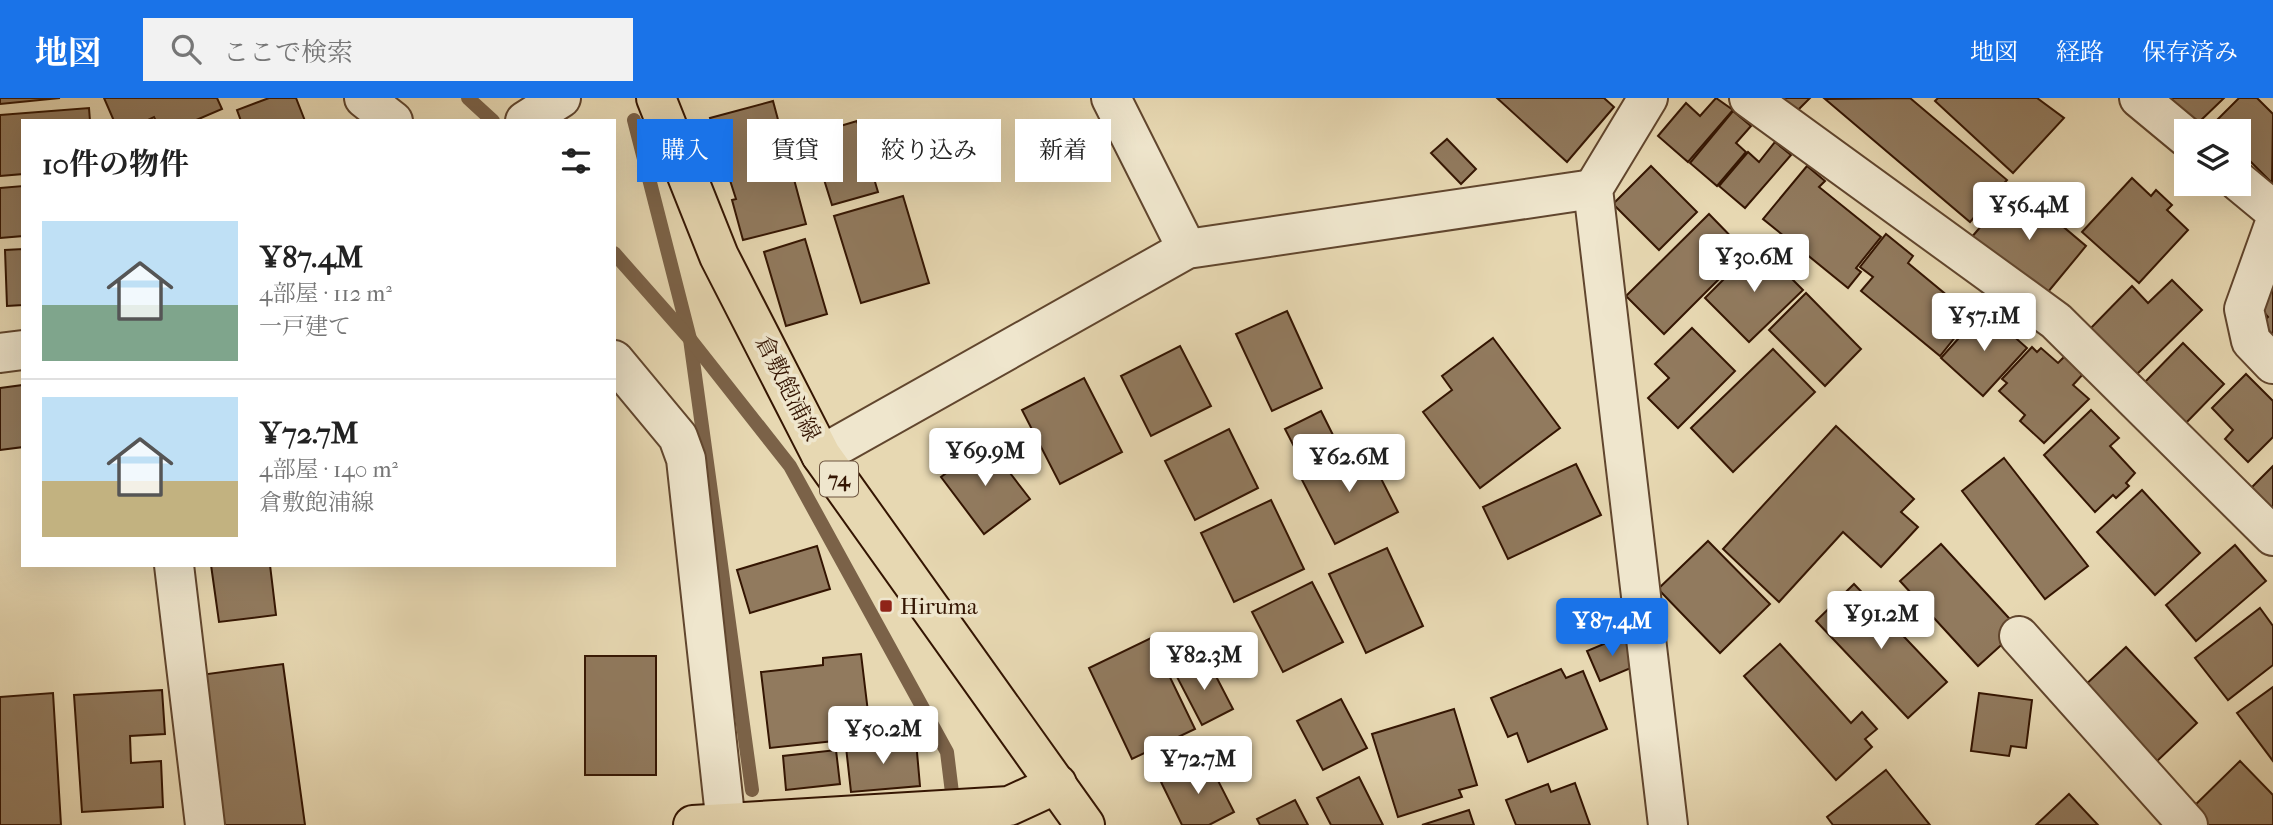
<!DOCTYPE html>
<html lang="ja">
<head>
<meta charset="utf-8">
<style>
	:root { --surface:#fff; --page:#f2f2f2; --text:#222; --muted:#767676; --line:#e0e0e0; --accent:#1a73e8 }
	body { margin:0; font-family:"IM FELL French Canon","Noto Serif JP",serif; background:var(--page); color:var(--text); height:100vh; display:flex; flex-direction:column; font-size:26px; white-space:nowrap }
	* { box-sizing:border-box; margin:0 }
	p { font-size:23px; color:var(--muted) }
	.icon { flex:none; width:38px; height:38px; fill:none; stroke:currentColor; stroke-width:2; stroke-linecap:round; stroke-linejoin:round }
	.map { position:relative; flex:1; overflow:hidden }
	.drawer { position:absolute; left:21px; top:21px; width:595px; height:448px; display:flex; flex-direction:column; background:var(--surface); border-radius:0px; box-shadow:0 7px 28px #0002 }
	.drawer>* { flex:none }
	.guide { position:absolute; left:637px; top:21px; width:665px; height:63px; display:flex; gap:14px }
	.tools { position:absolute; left:2174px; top:21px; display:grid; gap:14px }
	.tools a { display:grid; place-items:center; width:77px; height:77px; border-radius:0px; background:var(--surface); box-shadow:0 7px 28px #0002; font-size:35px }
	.price { position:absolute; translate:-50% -60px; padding:0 16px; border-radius:7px; background:#fff; color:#222; font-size:23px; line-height:46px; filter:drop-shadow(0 2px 4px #0008) }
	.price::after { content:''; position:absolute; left:50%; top:42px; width:21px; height:16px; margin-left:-10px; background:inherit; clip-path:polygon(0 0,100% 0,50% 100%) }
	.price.active { background:var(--accent); color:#fff }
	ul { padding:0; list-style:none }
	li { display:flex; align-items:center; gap:21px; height:175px; padding:0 21px }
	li+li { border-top:2px solid var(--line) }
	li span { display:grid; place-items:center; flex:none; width:196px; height:140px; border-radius:0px; color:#555 }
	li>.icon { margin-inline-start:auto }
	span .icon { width:84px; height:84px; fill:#fffc; stroke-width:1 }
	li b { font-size:30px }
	h2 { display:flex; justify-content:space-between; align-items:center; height:84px; padding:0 21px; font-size:30px }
	.tag { padding:0 24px; border-radius:0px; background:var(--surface); box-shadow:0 7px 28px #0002; font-size:24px; line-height:63px }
	.tag.active { background:var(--accent); color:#fff }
	header { display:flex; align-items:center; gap:42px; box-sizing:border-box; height:98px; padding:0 35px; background:var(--accent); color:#fff }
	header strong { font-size:33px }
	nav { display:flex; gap:38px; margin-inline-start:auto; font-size:24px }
	.search { width:490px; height:63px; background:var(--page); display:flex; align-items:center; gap:18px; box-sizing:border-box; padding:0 24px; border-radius:0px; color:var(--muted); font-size:26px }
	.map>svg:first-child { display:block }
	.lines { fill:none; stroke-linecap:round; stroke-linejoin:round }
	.stream { stroke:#7b6248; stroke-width:14 }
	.building { fill:#917a5e; stroke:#341502; stroke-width:2 }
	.minor-casing { stroke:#61462e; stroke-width:42 }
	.major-casing { stroke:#341502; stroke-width:42 }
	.minor { stroke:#efe6cd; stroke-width:38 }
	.major { stroke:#e7d8b2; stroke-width:38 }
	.poi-dot { fill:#8f2418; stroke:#efe6cd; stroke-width:2.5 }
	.labels { text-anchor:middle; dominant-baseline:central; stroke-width:7; stroke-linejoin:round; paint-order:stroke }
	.shield { fill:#efe6cd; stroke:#6c543f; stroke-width:2 }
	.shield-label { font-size:21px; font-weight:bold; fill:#341502 }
	.street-label { font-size:23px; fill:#341502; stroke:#efe6cd }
	.poi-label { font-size:23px; fill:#341502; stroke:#efe6cd; text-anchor:start }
</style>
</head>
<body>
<header>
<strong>地図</strong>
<div class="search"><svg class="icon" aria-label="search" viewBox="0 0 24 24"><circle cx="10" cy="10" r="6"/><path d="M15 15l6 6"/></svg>ここで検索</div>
<nav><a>地図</a><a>経路</a><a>保存済み</a></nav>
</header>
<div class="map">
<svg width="2273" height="727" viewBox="0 0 2273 727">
	<rect width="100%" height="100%" fill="#e7d8b2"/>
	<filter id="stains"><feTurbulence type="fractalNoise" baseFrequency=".00286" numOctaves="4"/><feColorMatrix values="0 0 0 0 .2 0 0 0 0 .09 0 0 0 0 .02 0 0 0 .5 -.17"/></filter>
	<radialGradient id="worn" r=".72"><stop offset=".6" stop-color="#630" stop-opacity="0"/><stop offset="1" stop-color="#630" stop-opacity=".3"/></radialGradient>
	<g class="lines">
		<!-- stream -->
		<g class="stream">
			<polyline points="468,0 493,23"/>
			<polyline points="634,22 690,241 752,692"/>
			<polyline points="614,155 690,241 790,368 947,654 954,711"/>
		</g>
	</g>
	<!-- building -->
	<g class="building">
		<polygon points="0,0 60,0 0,6"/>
		<polygon points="104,0 217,0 222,11 194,23 156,23 154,19 146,23 114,23"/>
		<polygon points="269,0 296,0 305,23 241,23 237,12"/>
		<polygon points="1497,0 1604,0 1614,9 1567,64"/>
		<polygon points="1716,0 1733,12 1688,64 1658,38 1686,5 1700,18"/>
		<polygon points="1782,0 1810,0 1796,14"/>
		<polygon points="1910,0 2007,82 1970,124 1825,1"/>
		<polygon points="1938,0 2037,0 2064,20 2013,75 1935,3"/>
		<polygon points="2170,0 2224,0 2197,26"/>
		<polygon points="2239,0 2257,0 2273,16 2272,85 2238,51 2238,33 2221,33 2213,26"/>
		<polygon points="773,3 806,126 743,142 732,102 736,101 710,20"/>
		<polygon points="89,10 90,23 23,23 23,76 0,78 0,17"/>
		<polygon points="1733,13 1751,28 1736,45 1746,54 1717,88 1690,65"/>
		<polygon points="857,23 878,94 832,107 810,37"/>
		<polygon points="1447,41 1476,71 1461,86 1431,55"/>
		<polygon points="1775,44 1791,57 1745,110 1719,88 1748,54 1759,64"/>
		<polygon points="1651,68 1697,114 1659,152 1613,106"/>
		<polygon points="1807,68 1825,83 1819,89 1881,139 1856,170 1861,174 1848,190 1763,121"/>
		<polygon points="2132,80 2151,98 2156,92 2172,107 2167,112 2188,132 2139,185 2082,134"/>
		<polygon points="23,88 23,138 0,140 0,90"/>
		<polygon points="2015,88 2086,148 2043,200 1971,140"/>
		<polygon points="903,98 929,185 861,205 834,118"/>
		<polygon points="1709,116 1746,154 1664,236 1626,198"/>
		<polygon points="1886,136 1913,158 1908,165 1972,218 1940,258 1861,193 1873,179 1860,169"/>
		<polygon points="805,141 827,216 786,228 764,154"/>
		<polygon points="1758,147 1803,192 1749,244 1705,200"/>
		<polygon points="23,151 23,207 7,208 5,152"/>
		<polygon points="2172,182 2202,212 2132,281 2086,235 2132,188 2148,205"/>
		<polygon points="2273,187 2273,237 2262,225 2268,219 2255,204"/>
		<polygon points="1806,195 1861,251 1825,288 1769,232"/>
		<polygon points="1984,212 2027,250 1983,298 1941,260"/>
		<polygon points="1287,213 1322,290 1272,313 1236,236"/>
		<polygon points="1692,230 1735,273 1678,330 1648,300 1669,280 1655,266"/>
		<polygon points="1493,240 1560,330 1480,390 1423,314 1452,292 1442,278"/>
		<polygon points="2183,245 2224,286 2183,328 2142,287"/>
		<polygon points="1180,248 1211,308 1151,338 1121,278"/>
		<polygon points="2032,249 2037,254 2041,250 2058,265 2065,258 2084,275 2073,287 2089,301 2044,345 2020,323 2025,317 1999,293 2007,285 2002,281"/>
		<polygon points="1773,251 1815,294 1733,374 1691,330"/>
		<polygon points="2246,276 2273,303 2273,339 2248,364 2225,341 2233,332 2212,310"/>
		<polygon points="1084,280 1122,354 1060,386 1022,312"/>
		<polygon points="23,287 23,349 0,352 0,290"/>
		<polygon points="2091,312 2119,340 2110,348 2135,375 2126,385 2129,388 2116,400 2113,397 2095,414 2044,357"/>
		<polygon points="1321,313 1339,349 1304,368 1285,331"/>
		<polygon points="1836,328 1914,401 1901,414 1918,429 1881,469 1843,434 1779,504 1723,451"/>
		<polygon points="1229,331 1258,390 1195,422 1165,363"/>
		<polygon points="987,345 1030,401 984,436 941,379"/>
		<polygon points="1363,345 1398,414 1335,446 1300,378"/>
		<polygon points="2004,360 2088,468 2045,501 1962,393"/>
		<polygon points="1576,366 1601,417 1508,461 1483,409"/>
		<polygon points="2273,368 2273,425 2244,397"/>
		<polygon points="2142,392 2200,455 2155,497 2097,434"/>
		<polygon points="1271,402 1304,471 1234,504 1201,435"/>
		<polygon points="1708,443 1770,506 1720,555 1658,491"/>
		<polygon points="1941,446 2019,531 1978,568 1900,483"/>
		<polygon points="2235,447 2266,483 2196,543 2166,507"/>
		<polygon points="817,448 830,491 750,515 737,472"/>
		<polygon points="1387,450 1423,528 1366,555 1329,476"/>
		<polygon points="211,467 270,467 276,517 219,524"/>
		<polygon points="1312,484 1343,544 1283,574 1252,514"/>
		<polygon points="1854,486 1947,584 1908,620 1816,523"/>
		<polygon points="2260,510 2273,528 2273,567 2228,602 2195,560"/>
		<polygon points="1625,537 1638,567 1600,583 1587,553"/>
		<polygon points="1151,540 1195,631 1132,661 1089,570"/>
		<polygon points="1780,546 1851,625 1862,614 1877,631 1865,641 1872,649 1836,682 1744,578"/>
		<polygon points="2126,549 2197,625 2154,666 2082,590"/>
		<polygon points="861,556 871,639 770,650 761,574 823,567 823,560"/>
		<rect x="585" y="558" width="71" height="119"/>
		<polygon points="1207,561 1233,611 1202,627 1176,577"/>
		<polygon points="283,566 305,727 221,727 200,577"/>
		<polygon points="1561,571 1566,580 1583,573 1607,631 1528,664 1517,635 1508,639 1491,600"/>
		<polygon points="2273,589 2273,663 2237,615"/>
		<polygon points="162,592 165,636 130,638 131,665 161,663 163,709 82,714 74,597"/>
		<polygon points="53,595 61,727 0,727 0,599"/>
		<polygon points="1979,595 2032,602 2026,650 2011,648 2009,658 1971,653"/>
		<polygon points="1341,601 1367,650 1323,672 1297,623"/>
		<polygon points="1454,611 1477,687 1459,692 1462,699 1398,719 1372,636"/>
		<polygon points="916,643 920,688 851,694 846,649"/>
		<polygon points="836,652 840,686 786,692 783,658"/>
		<polygon points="1207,661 1234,714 1209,727 1182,727 1161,684"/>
		<polygon points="2240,663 2273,697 2273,727 2204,727 2190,712"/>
		<polygon points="1886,672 1930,727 1833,727 1827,719"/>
		<polygon points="1359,679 1383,727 1331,727 1317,700"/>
		<polygon points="1575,685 1590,727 1516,727 1506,702 1548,686 1551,694"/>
		<polygon points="2069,696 2098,727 2036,727"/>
		<polygon points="1295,702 1308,727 1260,727 1257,721"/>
		<polygon points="1469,712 1474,727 1422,727"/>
	</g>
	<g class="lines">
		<defs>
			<g id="minor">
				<polyline points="364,0 393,23"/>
				<polyline points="1111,0 1187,151"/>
				<polyline points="1648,0 1593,91 1668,727"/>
				<polyline points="1749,0 2056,223 2273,438"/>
				<polyline points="2139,0 2186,39"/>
				<polyline points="525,23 561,0"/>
				<polyline points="2238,83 2273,112"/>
				<polyline points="2273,130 2244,211 2251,243 2273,266"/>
				<polyline points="0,255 23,252"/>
				<polyline points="614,262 678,339 686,361 726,727"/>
				<polyline points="821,357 1187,151 1593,91"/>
				<polyline points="174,467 205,727"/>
				<polyline points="2019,538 2188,727"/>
			</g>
			<g id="major">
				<polyline points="656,0 719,158 821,357 1085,727"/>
				<polyline points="693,727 1009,708 1057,686"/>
			</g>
		</defs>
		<!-- minor casing -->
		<use href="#minor" class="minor-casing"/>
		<!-- major casing -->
		<use href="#major" class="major-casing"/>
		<!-- minor -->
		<use href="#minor" class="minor"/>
		<!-- major -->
		<use href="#major" class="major"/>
	</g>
	<!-- markers -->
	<rect class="poi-dot" x="879" y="501" width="14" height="14" rx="3.5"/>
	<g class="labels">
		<!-- shield labels -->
		<rect class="shield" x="820" y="363.5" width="38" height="35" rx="5"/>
		<g class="shield-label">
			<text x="839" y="381">74</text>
		</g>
		<!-- street labels -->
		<g class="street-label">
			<text transform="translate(788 290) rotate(63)">倉敷飽浦線</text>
		</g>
		<!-- poi labels -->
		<g class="poi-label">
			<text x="900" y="508">Hiruma</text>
		</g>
	</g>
	<rect width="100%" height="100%" filter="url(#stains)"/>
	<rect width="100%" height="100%" fill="url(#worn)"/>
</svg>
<div class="tools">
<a><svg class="icon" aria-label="layers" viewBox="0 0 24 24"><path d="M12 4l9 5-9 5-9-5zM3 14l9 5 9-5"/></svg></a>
</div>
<b class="price" style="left:2029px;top:144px">¥56.4M</b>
<b class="price" style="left:1754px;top:196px">¥30.6M</b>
<b class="price" style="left:1984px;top:255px">¥57.1M</b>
<b class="price" style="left:985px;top:390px">¥69.9M</b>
<b class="price" style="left:1349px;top:396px">¥62.6M</b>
<b class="price" style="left:1881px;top:553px">¥91.2M</b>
<b class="price active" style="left:1612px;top:560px">¥87.4M</b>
<b class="price" style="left:1204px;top:594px">¥82.3M</b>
<b class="price" style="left:883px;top:668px">¥50.2M</b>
<b class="price" style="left:1198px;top:698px">¥72.7M</b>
<div class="guide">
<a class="tag active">購入</a>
<a class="tag">賃貸</a>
<a class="tag">絞り込み</a>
<a class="tag">新着</a>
</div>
<section class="drawer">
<h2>10件の物件<svg class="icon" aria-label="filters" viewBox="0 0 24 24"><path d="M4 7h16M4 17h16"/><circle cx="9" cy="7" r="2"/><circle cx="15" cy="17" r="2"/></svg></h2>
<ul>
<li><span style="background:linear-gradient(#bfe0f5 60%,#7fa58c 0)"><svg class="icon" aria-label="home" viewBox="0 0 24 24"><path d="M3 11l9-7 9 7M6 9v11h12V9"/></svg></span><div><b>¥87.4M</b><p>4部屋 · 112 m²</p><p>一戸建て</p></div></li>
<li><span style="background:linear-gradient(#bfe0f5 60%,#c2b280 0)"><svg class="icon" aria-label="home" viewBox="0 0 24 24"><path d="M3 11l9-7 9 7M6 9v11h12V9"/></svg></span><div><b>¥72.7M</b><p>4部屋 · 140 m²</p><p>倉敷飽浦線</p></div></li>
</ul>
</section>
</div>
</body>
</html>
